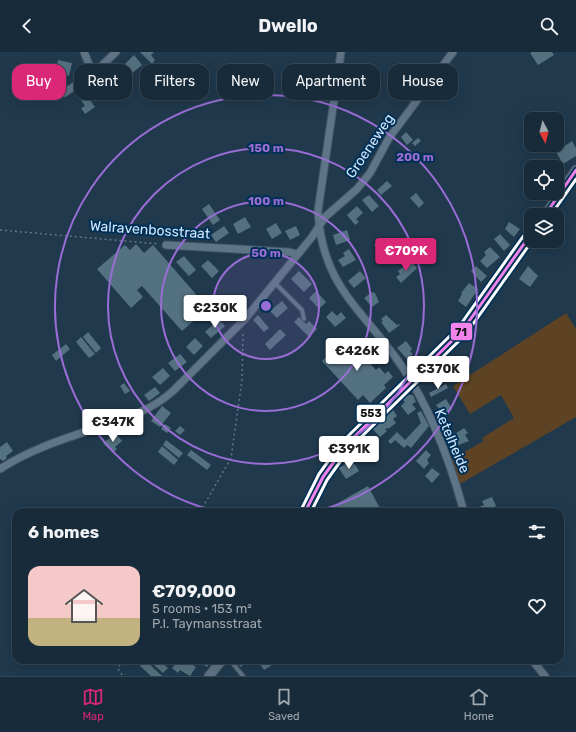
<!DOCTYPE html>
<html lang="en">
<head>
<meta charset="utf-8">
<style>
	:root { --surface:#182b3a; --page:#253745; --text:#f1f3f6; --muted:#9fa7af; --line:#364754; --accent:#db2777 }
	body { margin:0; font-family:Rubik,sans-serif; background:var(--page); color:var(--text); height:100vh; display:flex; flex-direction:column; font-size:15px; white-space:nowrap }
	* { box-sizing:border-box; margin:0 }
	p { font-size:13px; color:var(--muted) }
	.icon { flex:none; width:22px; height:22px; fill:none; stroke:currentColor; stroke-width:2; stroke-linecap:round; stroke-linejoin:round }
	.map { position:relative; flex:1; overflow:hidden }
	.drawer { position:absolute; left:12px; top:456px; width:552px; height:156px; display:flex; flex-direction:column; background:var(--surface); border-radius:12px; box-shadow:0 4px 16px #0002,0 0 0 1px var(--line) }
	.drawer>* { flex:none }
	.guide { position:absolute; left:12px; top:12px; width:552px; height:36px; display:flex; gap:8px }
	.needle { width:26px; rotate:173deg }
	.controls { position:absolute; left:524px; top:60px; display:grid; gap:8px }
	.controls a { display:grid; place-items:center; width:40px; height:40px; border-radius:8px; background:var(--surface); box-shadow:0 4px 16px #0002,0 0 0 1px var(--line); font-size:20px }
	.price { position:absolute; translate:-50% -34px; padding:0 9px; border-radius:4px; background:#fff; color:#222; font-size:13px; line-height:26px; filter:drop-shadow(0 1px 2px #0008) }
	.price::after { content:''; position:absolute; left:50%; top:24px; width:12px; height:9px; margin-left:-6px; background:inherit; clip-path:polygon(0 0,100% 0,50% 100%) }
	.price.selected { background:var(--accent); color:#fff }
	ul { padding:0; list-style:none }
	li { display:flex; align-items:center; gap:12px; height:100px; padding:0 16px }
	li+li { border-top:1px solid var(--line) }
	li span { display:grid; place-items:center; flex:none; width:112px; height:80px; border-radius:12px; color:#555 }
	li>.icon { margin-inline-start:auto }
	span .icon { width:48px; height:48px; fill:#fffc; stroke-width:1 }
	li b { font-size:17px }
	h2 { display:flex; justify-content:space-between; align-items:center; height:48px; padding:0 16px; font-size:17px }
	.chip { padding:0 14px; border-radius:12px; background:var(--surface); box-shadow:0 4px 16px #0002,0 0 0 1px var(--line); font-size:14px; line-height:36px }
	.chip.selected { background:var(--accent); color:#fff }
	header { display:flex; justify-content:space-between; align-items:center; height:52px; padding:0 16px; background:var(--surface); font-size:18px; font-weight:700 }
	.tab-bar { display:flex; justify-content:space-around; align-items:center; height:56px; border-top:1px solid var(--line); background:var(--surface); font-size:11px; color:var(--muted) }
	.tab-bar a { display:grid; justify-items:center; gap:2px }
	.tab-bar .selected { color:var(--accent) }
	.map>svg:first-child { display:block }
	.green { fill:#5d4324 }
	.building { fill:#547181 }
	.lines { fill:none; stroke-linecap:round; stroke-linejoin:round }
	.service-casing { stroke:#425464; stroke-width:5.5 }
	.minor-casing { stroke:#425464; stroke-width:9 }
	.tertiary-casing { stroke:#425464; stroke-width:11 }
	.path { stroke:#637687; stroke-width:1.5; stroke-dasharray:2 3; stroke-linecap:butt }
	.service { stroke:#5e7487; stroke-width:3.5 }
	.minor { stroke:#5e7487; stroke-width:7 }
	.tertiary { stroke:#5e7487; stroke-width:9 }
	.bus-1-casing { stroke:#003055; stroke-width:6 }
	.bus-2-casing { stroke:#003055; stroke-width:6 }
	.bus-3-casing { stroke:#003055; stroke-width:6 }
	.bus-1 { stroke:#f084eb; stroke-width:3 }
	.bus-2 { stroke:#fff; stroke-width:3 }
	.bus-3 { stroke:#fff; stroke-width:3 }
	.ring { fill:none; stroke:#996dd5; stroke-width:2 }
	.labels { text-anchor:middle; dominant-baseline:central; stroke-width:4; stroke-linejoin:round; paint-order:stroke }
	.street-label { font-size:14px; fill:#d0e7fe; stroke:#003055 }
	.centre { fill:#996dd5; stroke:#003055; stroke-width:2 }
	.ring-label { font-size:12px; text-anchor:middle; font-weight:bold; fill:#996dd5; stroke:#003055; stroke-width:4; stroke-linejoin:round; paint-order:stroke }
	.line-badge { stroke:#003055; stroke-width:1.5 }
	.pale-badge-label { font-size:11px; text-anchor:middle; font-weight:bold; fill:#111 }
</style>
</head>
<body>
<header><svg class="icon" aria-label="back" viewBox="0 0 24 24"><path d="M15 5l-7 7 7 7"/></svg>Dwello<svg class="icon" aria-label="search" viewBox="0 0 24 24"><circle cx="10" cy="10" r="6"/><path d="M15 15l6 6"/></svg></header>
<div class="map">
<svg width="576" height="624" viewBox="0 0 576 624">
	<rect width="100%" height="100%" fill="#20394d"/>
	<!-- green -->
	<polygon class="green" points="566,261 576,277 576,365 460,432 452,407 484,389 482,386 514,366 501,343 470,362 453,334"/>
	<!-- building -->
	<g class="building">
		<polygon points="140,0 154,0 151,3 155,8 152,12"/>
		<polygon points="532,0 552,0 554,3 538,13 530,1"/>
		<polygon points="134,3 142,13 131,22 124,13"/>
		<polygon points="58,8 72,11 69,24 60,21 61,15 57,14"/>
		<polygon points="118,18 127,28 117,38 107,28"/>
		<polygon points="103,33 109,41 99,49 93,41"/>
		<polygon points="87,44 95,55 85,62 81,56 85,54 81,48"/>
		<polygon points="406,80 413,88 407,93 401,85"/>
		<polygon points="418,86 421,89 415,94 412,91"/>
		<polygon points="572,89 576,96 576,104 563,112 556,100"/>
		<polygon points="387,129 392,134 381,143 377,138"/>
		<polygon points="416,141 424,151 419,156 410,146"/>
		<polygon points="369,143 379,154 372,160 362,148"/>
		<polygon points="209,152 220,168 213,173 202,157"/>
		<polygon points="357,154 363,161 356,167 359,170 355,173 347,163"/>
		<polygon points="245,165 251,175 238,182 233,172"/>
		<polygon points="509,170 520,177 514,185 505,177"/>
		<polygon points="276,171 282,181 272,187 266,177"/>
		<polygon points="224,174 229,181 216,190 211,183"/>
		<polygon points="296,174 300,183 290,188 285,179"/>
		<polygon points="347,178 350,188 336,193 333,183"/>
		<polygon points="500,182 510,193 504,199 494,187"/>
		<polygon points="380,187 389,195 391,193 395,197 388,206 374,193"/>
		<polygon points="136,192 144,201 153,193 208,256 182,279 142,234 137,238 143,245 131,256 97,217 125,193 130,198"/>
		<polygon points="490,195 500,205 487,216 480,209 486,203 484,200"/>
		<polygon points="349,197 356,208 343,215 338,208 345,204 343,201"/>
		<polygon points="184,204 196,218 189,224 176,210"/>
		<polygon points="208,208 219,219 212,226 201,214"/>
		<polygon points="411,209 417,216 401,231 396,225 400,222 398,219"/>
		<polygon points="476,214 487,224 481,230 471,219"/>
		<polygon points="528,214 538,224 530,235 519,227"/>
		<polygon points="299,219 312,232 304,240 291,227"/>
		<polygon points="360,219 366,226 354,236 348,229"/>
		<polygon points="469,231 478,237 466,255 458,249 462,242 461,241"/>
		<polygon points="316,239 326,250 319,257 309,246"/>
		<polygon points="372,240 375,241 379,250 372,255 364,246"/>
		<polygon points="282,249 288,256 277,266 270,259"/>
		<polygon points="226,253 235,263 229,268 220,259"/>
		<polygon points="214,259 218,265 215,267 210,262"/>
		<polygon points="332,259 337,264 341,260 346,266 335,275 326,265"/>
		<polygon points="258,263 269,276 264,280 253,268"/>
		<polygon points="386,263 397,273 399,272 400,273 389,281 381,270 383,269 381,267"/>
		<polygon points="299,265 306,272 309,269 317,277 309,285 294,270"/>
		<polygon points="219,267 225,274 211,286 205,280"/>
		<polygon points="280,277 286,283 270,298 265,292"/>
		<polygon points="88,280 101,296 96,301 83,285"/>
		<polygon points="81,285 95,302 89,306 76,290"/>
		<polygon points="195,286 203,294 194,303 186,295"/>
		<polygon points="346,286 376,318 379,315 385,322 388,319 393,325 384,333 386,336 370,351 363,343 358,348 322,309"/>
		<polygon points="406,289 412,297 410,299 413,302 407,307 397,296"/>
		<polygon points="66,292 70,297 56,309 52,303"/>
		<polygon points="180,302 187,310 175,319 168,311"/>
		<polygon points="163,316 170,324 160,333 152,325"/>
		<polygon points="124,331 130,339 125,342 120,334"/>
		<polygon points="446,332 448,336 431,345 429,341"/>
		<polygon points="155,335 160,341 149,349 144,343"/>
		<polygon points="406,343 413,343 416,350 412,352 416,357 408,363 401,354 405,350 402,347"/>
		<polygon points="446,347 452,357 444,363 436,353"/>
		<polygon points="162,354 171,361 160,375 151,369"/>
		<polygon points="393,358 397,364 393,367 396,371 388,377 387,376 385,377 387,379 380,385 371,375"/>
		<polygon points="421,359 429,374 411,396 407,393 404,396 395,388 391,392 388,389 397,380 405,388 421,371 417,361"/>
		<polygon points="165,372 171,376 167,381 161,377"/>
		<polygon points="180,374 185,378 180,383 175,379"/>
		<polygon points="464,376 468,381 465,383 469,389 456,394 450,382 452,380 455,382"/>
		<polygon points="116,382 122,389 115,395 117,397 113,401 103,391"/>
		<polygon points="369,384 375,391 363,403 356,396"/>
		<polygon points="166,388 183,401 179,406 163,393"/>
		<polygon points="7,390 13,399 6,404 7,406 3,409 0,407 0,395"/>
		<polygon points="162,394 178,408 174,413 158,400"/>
		<polygon points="191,398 211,413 207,418 187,403"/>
		<polygon points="426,398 431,403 427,408 429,411 424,417 416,409"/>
		<polygon points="352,408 359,419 346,427 339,416"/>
		<polygon points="432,416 440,422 432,431 425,424"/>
		<polygon points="368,434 382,460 333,460 331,455"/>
		<polygon points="492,445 496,454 485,460 476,460 475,457 484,453 482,449"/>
		<polygon points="145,608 162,624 151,624 140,614"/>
		<polygon points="148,608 159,608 168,616 163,621"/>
		<polygon points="178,608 186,608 196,615 190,624 180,618 178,621 172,616"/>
		<polygon points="200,608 212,608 207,615 199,610"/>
		<polygon points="234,608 244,608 246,610 241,615"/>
		<polygon points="257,608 269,608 272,613 264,618"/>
	</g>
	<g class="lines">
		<defs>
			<g id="service">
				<polyline points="274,230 302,258 304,267"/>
				<polyline points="230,608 243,624"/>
			</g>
			<g id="minor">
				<polyline points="84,0 93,22"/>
				<path d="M341 0 318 159C322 235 362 256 401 313 431 357 450 409 464 460"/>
				<polyline points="64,41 93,22 116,0"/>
				<polyline points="166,193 289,200 297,202"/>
				<path d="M0 417C32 396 70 385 105 373 130 365 153 357 173 339L245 267 312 185 325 165 357 137 370 121 389 86 453 0"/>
				<polyline points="532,608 545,624"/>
			</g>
			<g id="tertiary">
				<polyline points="545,163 576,118"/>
				<polyline points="305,460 323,425 346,393 462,279 531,182"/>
				<polyline points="209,624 222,608"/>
			</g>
		</defs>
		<!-- service casing -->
		<use href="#service" class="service-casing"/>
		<!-- minor casing -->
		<use href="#minor" class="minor-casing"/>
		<!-- tertiary casing -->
		<use href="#tertiary" class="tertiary-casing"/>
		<!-- path -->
		<g class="path">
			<polyline points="0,178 159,192"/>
			<polyline points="200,460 231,406 242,328 243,279"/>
			<polyline points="122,608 118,617 123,624"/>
		</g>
		<!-- service -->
		<use href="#service" class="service"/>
		<!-- minor -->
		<use href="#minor" class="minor"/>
		<!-- tertiary -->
		<use href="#tertiary" class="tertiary"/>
		<defs>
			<g id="bus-1">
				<polyline points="545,163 576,118"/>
				<polyline points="305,460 323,425 346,393 462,279 531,182"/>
			</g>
			<g id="bus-2">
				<polyline points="551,163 576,127"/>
				<polyline points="311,460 327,428 350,396 466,282 532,189"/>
			</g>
			<polyline id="bus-3" points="301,458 319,422 342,390 458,276 527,179"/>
		</defs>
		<!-- bus-1 casing -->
		<use href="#bus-1" class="bus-1-casing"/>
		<!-- bus-2 casing -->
		<use href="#bus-2" class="bus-2-casing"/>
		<!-- bus-3 casing -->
		<use href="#bus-3" class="bus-3-casing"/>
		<!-- bus-1 -->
		<use href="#bus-1" class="bus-1"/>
		<!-- bus-2 -->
		<use href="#bus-2" class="bus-2"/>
		<!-- bus-3 -->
		<use href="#bus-3" class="bus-3"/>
	</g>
	<!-- distance rings -->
	<circle cx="266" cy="254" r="53" fill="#996dd5" fill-opacity=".12"/>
	<g class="ring">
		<circle cx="266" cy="254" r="53"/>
		<circle cx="266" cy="254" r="105"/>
		<circle cx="266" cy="254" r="158"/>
		<path d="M220 460A211 211 0 1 1 312 460"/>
	</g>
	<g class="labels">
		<!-- street labels -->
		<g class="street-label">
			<text transform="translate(370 94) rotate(-56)">Groeneweg</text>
			<text transform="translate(150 178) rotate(4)">Walravenbosstraat</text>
			<text transform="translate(452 389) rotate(67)">Ketelheide</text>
		</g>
	</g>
	<circle cx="266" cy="254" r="6" class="centre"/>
	<g class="ring-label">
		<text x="266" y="100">150 m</text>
		<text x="415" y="109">200 m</text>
		<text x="266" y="153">100 m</text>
		<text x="266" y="205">50 m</text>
	</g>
	<g class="line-badge">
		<rect x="450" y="270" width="23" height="19" rx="4" fill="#f084eb"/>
		<rect x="356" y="352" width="30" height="19" rx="4" fill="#fff"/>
	</g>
	<g class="pale-badge-label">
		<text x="461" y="284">71</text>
		<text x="371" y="365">553</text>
	</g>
</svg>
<div class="controls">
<a><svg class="needle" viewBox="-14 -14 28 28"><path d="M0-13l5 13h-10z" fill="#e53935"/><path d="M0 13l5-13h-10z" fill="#9fa7af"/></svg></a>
<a><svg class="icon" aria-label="locate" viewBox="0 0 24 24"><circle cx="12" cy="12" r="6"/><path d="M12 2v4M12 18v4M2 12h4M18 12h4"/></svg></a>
<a><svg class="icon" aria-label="layers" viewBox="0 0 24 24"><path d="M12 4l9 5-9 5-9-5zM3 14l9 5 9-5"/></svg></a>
</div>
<b class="price selected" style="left:406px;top:220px">€709K</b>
<b class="price" style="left:215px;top:277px">€230K</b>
<b class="price" style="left:357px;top:320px">€426K</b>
<b class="price" style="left:438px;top:338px">€370K</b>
<b class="price" style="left:113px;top:391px">€347K</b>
<b class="price" style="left:349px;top:418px">€391K</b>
<div class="guide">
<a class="chip selected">Buy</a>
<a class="chip">Rent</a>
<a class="chip">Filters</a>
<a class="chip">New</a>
<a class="chip">Apartment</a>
<a class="chip">House</a>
</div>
<section class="drawer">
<h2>6 homes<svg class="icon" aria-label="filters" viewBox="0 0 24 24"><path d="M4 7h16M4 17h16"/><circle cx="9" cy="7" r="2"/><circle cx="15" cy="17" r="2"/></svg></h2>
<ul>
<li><span style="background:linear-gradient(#f6c9c9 65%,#c2b280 0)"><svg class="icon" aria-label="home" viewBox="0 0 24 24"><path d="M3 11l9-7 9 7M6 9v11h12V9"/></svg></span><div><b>€709,000</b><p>5 rooms · 153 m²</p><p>P.I. Taymansstraat</p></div><svg class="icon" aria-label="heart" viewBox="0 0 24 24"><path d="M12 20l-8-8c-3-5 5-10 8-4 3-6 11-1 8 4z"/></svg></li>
</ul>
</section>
</div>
<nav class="tab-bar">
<a class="selected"><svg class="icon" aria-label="map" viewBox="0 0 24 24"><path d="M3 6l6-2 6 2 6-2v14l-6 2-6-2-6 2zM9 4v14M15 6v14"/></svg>Map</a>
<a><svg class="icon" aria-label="saved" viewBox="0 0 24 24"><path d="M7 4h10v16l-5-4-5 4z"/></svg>Saved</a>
<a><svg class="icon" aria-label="home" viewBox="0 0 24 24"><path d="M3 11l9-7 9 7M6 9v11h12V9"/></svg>Home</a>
</nav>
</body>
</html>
